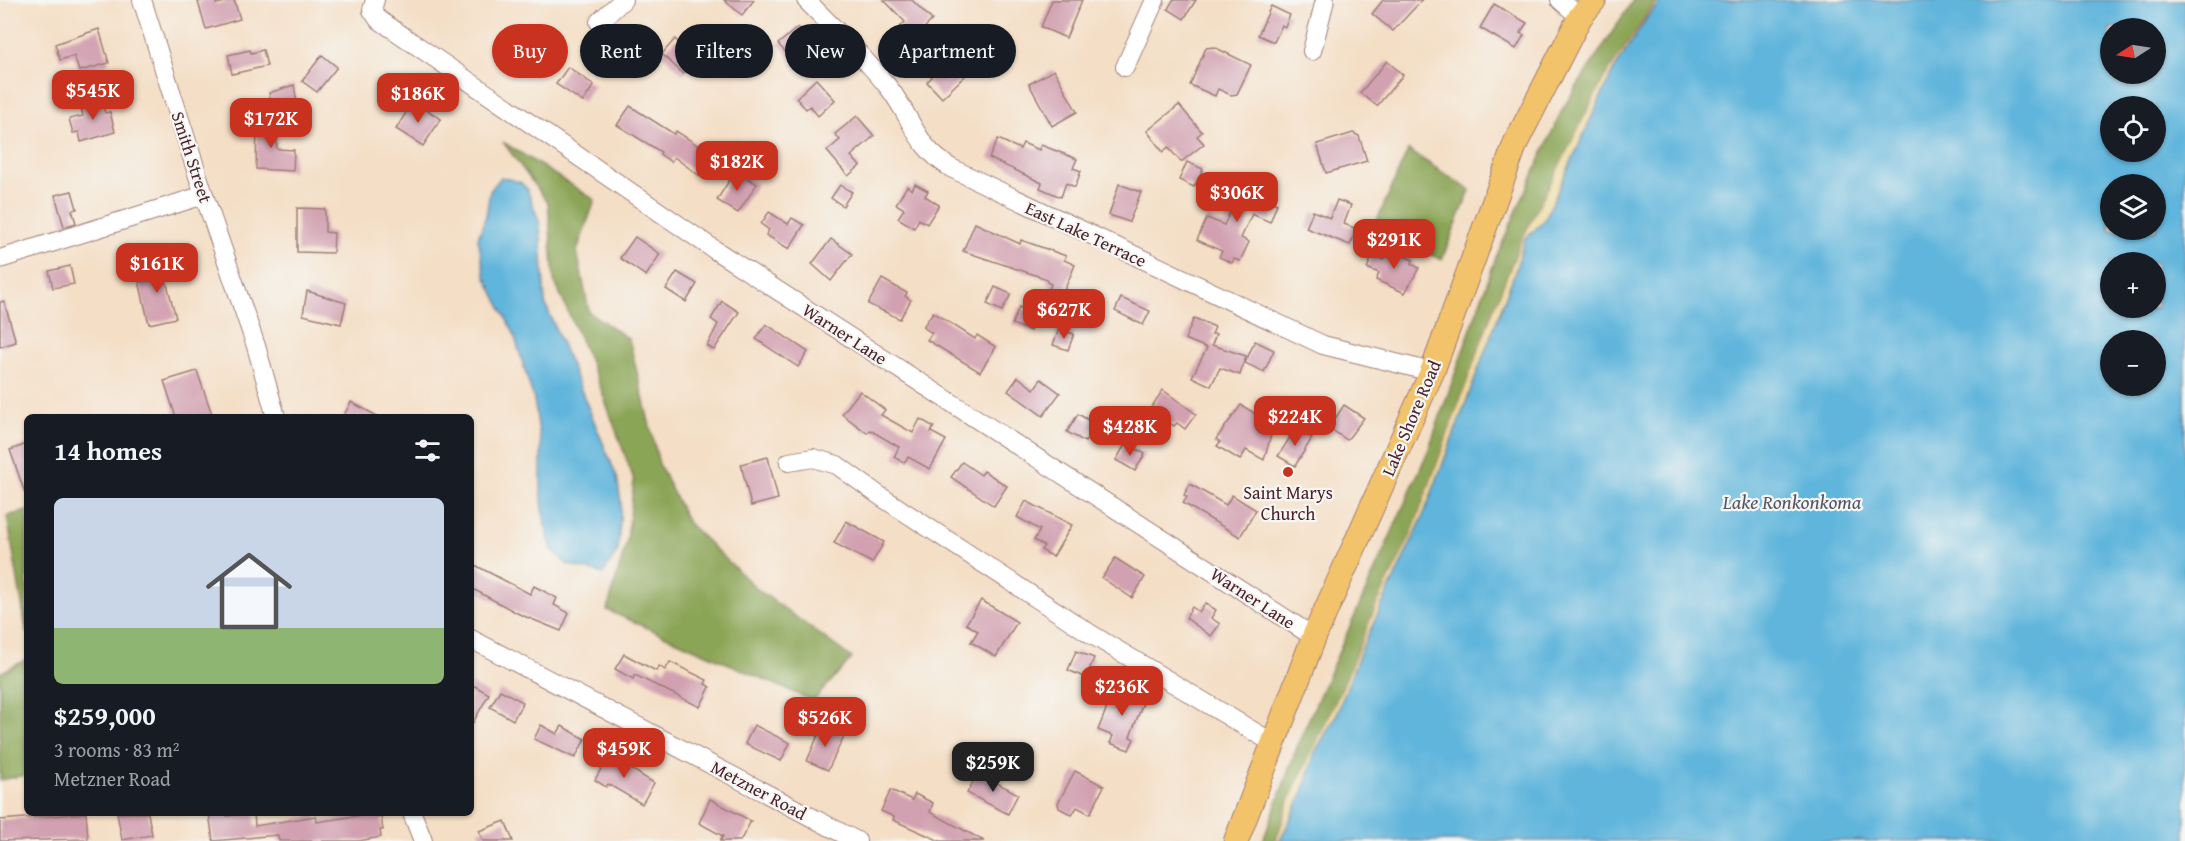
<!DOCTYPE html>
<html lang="en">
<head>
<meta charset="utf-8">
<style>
	:root { --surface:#171b24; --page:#242831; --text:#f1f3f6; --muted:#9ea1a6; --accent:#c8321e }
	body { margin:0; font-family:"Gentium Book Plus",serif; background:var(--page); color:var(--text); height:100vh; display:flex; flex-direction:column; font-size:22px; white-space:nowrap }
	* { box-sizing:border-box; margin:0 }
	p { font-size:20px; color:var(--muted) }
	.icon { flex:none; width:33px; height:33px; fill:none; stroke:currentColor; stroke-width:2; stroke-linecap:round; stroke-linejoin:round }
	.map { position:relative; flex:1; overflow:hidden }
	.details { position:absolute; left:24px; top:414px; width:450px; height:402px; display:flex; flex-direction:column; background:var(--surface); border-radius:9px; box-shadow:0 2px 4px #0004 }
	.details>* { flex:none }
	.banner { position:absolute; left:492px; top:24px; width:570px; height:54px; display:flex; gap:12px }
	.needle { width:39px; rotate:258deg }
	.fabs { position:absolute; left:2100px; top:18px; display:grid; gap:12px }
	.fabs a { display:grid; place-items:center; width:66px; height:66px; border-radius:50%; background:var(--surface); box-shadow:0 2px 4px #0004; font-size:30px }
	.price { position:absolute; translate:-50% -51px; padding:0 14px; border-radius:12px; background:var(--accent); color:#fff; font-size:20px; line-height:39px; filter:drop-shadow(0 2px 3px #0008) }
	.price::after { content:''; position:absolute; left:50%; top:36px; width:18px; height:14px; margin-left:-9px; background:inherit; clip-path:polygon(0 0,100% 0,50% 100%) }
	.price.on { background:#222; color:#fff }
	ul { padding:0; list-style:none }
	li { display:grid; align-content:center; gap:12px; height:318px; padding:0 30px }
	li span { display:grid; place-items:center; height:186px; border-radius:9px; color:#555 }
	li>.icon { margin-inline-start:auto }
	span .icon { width:108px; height:108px; fill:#fffc; stroke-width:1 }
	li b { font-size:26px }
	h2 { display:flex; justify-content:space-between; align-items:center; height:72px; padding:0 30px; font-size:26px }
	.chip { padding:0 21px; border-radius:27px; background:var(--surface); box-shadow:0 2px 4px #0004; font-size:21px; line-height:54px }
	.chip.on { background:var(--accent); color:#fff }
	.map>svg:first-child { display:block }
	.forest { fill:#8ba556; stroke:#6a6240; stroke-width:1.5 }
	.sand { fill:#eeda9e; stroke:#9c7c64; stroke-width:1.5 }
	.water { fill:#60b5dc; stroke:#556a84; stroke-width:1.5; fill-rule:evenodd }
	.building { fill:#d2a1b1 }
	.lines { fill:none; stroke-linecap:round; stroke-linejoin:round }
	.minor-casing { stroke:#9f7e78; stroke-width:20 }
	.major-casing { stroke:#9f7e78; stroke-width:26 }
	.minor { stroke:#fff; stroke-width:18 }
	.major { stroke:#f2c36a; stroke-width:24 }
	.poi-dot { fill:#c8321e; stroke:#f6f6f2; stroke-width:2 }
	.labels { text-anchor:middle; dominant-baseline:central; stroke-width:4.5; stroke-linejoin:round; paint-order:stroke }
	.street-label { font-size:18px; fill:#4a1f2b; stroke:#f6f6f2 }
	.poi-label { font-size:18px; fill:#4a1f2b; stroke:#f6f6f2 }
	.water-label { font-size:20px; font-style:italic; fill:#525469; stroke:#f6f6f2 }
</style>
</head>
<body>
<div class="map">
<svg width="2185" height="841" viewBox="0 0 2185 841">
	<rect width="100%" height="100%" fill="#f6f6f2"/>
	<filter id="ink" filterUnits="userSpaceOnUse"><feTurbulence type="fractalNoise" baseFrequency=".0167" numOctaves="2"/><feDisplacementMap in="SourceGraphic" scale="12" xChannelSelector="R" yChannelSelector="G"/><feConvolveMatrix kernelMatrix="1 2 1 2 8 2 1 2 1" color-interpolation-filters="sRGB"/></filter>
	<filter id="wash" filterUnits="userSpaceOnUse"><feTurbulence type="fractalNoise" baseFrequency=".008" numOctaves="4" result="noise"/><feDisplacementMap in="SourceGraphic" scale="24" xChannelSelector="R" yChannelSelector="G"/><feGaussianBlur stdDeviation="1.35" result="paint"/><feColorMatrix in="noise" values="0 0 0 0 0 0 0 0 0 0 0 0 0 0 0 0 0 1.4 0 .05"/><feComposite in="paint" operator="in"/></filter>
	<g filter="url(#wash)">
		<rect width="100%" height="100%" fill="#f4dec5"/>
		<!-- forest -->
		<g class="forest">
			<path d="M1633 0H1657L1604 78 1409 541C1384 590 1364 639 1342 689 1319 739 1293 788 1276 841H1263L1300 739 1428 451 1496 257 1563 108Z"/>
			<polygon points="503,142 595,200 577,251 589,312 629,339 659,464 688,523 756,588 852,658 813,701 607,610 627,541 634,480 597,378 554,280 548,203"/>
			<polygon points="1408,150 1470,190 1442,259 1371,234"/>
			<polygon points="27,511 27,634 7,516"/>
			<polygon points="27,659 27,775 0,780 0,673"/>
		</g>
		<!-- sand -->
		<polygon class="sand" points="1657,0 1661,0 1647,18 1613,71 1544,221 1525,239 1515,272 1422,519 1362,648 1336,716 1315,752 1303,792 1280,841 1276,841 1290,798 1342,688 1375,608 1411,535 1490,318 1521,241 1604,78"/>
		<!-- water -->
		<g class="water">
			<path d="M1661 0H2185V841H1280L1303 792 1315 752 1336 716 1362 648 1422 519 1515 272 1525 239 1544 221 1613 71 1647 18ZM2110 28H2156V74H2110ZM2110 106H2156V152H2110ZM2110 184H2156V230H2110ZM2110 262H2156V308H2110ZM2110 340H2156V386H2110Z"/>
			<polygon points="501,177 520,182 527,189 540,224 545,303 617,477 621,503 618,550 603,574 567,564 552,549 545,525 541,491 541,445 534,400 514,334 485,276 478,238 486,216 490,191"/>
		</g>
		<g id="blocks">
			<!-- building -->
			<g class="building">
				<polygon points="205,0 215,0 216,4 234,0 240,19 206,29 198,2"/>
				<polygon points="724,0 754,0 742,15"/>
				<polygon points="884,0 912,0 932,20 909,44 896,31 905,22"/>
				<polygon points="1052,0 1082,0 1066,38 1041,27"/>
				<polygon points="1173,0 1196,0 1184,19 1168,9"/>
				<polygon points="1383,0 1422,0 1393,31 1372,14"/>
				<polygon points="1494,4 1527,23 1520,33 1524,35 1516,49 1480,28"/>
				<polygon points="1271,6 1290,15 1285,27 1282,25 1274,42 1258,35"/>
				<polygon points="798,27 811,40 792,59 778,44"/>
				<polygon points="99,29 109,63 79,71 74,56 60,60 55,44"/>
				<polygon points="514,31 542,49 531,67 502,49"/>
				<polygon points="675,39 697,60 683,74 662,54"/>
				<polygon points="943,47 968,73 942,98 927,82 932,77 926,71 932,66 928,61"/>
				<polygon points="1214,47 1251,65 1237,94 1231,95 1218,89 1215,96 1190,85 1206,48"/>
				<polygon points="250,50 251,53 263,50 267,66 232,74 228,55"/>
				<polygon points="322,55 337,67 317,92 302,81"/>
				<polygon points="1387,61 1403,75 1377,106 1360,93"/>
				<polygon points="568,67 594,85 583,102 556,84"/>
				<polygon points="1054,70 1077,112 1052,126 1029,84"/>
				<polygon points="816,79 835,100 818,116 810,106 806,109 796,98"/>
				<polygon points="294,85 297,103 272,108 269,93"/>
				<polygon points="101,99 105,113 110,112 115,132 81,142 79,132 73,133 69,119 83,116 80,104"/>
				<polygon points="413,101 441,119 423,146 396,129"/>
				<polygon points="1179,105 1202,132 1197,136 1204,144 1181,162 1168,147 1163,152 1147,131"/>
				<polygon points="630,106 674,134 676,131 690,140 714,157 700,176 674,157 671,162 660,154 661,152 617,125"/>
				<polygon points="857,116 874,136 851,156 860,166 848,176 827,151 840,140 835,134"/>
				<polygon points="257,120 275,121 277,149 294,150 293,171 256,169"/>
				<polygon points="1353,133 1359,136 1367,161 1326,173 1317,144"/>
				<polygon points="998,139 1020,149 1023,143 1039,150 1041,145 1077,159 1073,168 1081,171 1075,187 1066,183 1061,197 1040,188 1042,183 989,158"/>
				<polygon points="1187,162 1203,169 1194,187 1179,180"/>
				<polygon points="735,171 757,184 738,213 717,200"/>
				<polygon points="1244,182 1266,192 1263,198 1277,204 1270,222 1252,214 1241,238 1249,242 1240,261 1234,259 1232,263 1219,257 1222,251 1197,240 1207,218 1224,225"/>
				<polygon points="915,184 928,191 925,196 939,205 927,224 919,219 914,228 898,218 904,209 896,204 907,186 912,190"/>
				<polygon points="1119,184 1141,192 1129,222 1109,215"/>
				<polygon points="840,185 852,192 843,206 831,198"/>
				<polygon points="72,191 77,209 72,210 76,223 64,227 55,195"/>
				<polygon points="1337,200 1351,205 1344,224 1357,229 1350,245 1306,228 1313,211 1330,218"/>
				<polygon points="297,208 325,209 325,232 334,233 333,253 297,252"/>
				<polygon points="769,212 788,224 792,218 804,225 789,249 766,235 769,230 761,224"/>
				<polygon points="975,223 1020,244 1021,240 1066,256 1064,260 1075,265 1061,298 1048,292 1051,284 1047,282 1047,279 963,251"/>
				<polygon points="635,237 660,254 646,276 620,258"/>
				<polygon points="831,239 852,254 831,281 812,264"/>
				<polygon points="1388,249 1413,260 1412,264 1419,268 1405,293 1376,280 1379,273 1367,268 1373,255 1383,260"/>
				<polygon points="160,258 176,318 149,324 139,281 149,278 145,262"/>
				<polygon points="70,266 74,284 53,288 49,271"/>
				<polygon points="677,272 697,284 686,302 666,289"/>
				<polygon points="882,279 907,293 905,296 911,300 900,319 868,304"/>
				<polygon points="995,287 1011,294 1002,311 987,304"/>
				<polygon points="307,291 346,303 341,324 303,315"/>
				<polygon points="1121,298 1150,311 1143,325 1115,311"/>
				<polygon points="4,301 16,342 0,347 0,302"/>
				<polygon points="722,301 739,312 714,350 707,346 718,324 711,319"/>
				<polygon points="1019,307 1036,314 1030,331 1012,324"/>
				<polygon points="933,312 975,339 977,335 996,347 980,372 927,340 932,333 923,327"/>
				<polygon points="1194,318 1215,327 1212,334 1216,334 1212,345 1246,356 1240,375 1220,368 1211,386 1192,377 1207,348 1185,339"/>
				<polygon points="766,324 808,352 798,367 756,339"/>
				<polygon points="1059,329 1074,334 1068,350 1053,345"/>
				<polygon points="1255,341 1274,350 1264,372 1245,363"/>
				<polygon points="197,371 213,417 176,417 164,381"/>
				<polygon points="1018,377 1034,389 1041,379 1060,393 1043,416 1008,391"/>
				<polygon points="1163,390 1196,414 1185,429 1177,423 1174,426 1150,409"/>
				<polygon points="860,391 885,410 881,415 913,433 920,419 934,427 931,432 946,440 930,469 908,457 904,463 894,457 899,447 870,430 867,433 842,414"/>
				<polygon points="351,402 379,417 343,417"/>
				<polygon points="1241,405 1259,416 1261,413 1275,421 1264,460 1246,450 1240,460 1217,446 1220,442 1216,439"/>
				<polygon points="1344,405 1364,418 1347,440 1329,428"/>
				<polygon points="1078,414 1095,424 1085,442 1067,432"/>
				<polygon points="1296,428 1312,438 1295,466 1278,456"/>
				<polygon points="1126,443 1145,454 1135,471 1116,460"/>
				<polygon points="27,444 27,492 25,493 10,450"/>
				<polygon points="768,457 778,499 751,506 741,464"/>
				<polygon points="962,462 981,475 984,471 1007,486 994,506 951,477"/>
				<polygon points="1190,484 1226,505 1232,495 1256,510 1240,537 1183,503 1187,497 1184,495"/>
				<polygon points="1026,501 1072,525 1053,557 1041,550 1044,546 1034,540 1040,530 1017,517"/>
				<polygon points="846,521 884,542 872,563 834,543"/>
				<polygon points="1115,558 1145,577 1132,598 1102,578"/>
				<polygon points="471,563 530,594 534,586 557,598 554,605 569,613 561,631 519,614 471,588"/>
				<polygon points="981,600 1017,622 996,657 971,642 978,631 966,624"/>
				<polygon points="1205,603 1216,610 1211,618 1220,624 1211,636 1186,618 1192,607 1199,612"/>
				<polygon points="1076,651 1094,658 1086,678 1068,670"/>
				<polygon points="624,654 656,671 659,666 665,670 670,662 707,680 705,684 710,687 700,707 635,675 633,679 615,669"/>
				<polygon points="471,684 489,694 471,726"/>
				<polygon points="1128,688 1146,695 1130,737 1134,739 1129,750 1110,743 1113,736 1098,730 1114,690 1125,695"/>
				<polygon points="500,690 523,702 513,720 490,707"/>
				<polygon points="541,725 557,734 562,726 585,739 575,758 534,739"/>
				<polygon points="754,725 790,743 781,761 745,744"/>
				<polygon points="822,726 844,736 828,770 807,761"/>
				<polygon points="608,756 617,761 619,758 632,766 631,769 654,783 642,804 608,784 606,787 595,780"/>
				<polygon points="1075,771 1104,786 1090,814 1077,807 1072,815 1059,808 1058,803"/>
				<polygon points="978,773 1018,794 1008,814 967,793"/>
				<polygon points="891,790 912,800 915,794 933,803 930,812 984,841 940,841 893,820 894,817 881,811"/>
				<polygon points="710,799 751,821 740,841 720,841 723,836 699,823"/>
				<polygon points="86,813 88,839 0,841 0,820"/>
				<polygon points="117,813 148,813 152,835 122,840"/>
				<polygon points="209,813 227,813 227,816 254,813 255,826 316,816 317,822 376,813 377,817 381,816 383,830 380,830 381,837 359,841 279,841 278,835 213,841"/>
				<polygon points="505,821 513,841 483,841 479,831"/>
			</g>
		</g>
	</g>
	<g filter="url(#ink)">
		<use href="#blocks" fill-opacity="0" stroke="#9f7e78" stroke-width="1.5"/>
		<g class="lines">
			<defs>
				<g id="minor">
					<polyline points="142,0 204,195 256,346 276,417"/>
					<polyline points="375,0 372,10 378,19 715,250 1314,637"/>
					<path d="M806 0C834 29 864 56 889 88 913 119 915 146 951 168L1323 345 1432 372"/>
					<polyline points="1560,0 1580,17"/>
					<polyline points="599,22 623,0"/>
					<polyline points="1312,51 1325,0"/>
					<polyline points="1125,67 1155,0"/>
					<polyline points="0,259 204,195"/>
					<polyline points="789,462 813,458 837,465 880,496 1094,636 1273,743"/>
					<polyline points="471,639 857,841"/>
					<polyline points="412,813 423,841"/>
				</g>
				<polyline id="major" points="1236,841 1314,637 1432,372 1516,142 1580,17 1594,0"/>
			</defs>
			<!-- minor casing -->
			<use href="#minor" class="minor-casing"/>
			<!-- major casing -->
			<use href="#major" class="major-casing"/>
			<!-- minor -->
			<use href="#minor" class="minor"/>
			<!-- major -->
			<use href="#major" class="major"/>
		</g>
	</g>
	<!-- markers -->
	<circle class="poi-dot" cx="1288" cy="472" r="6"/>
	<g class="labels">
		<!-- street labels -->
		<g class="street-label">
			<text transform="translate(192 157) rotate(72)">Smith Street</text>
			<text transform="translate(1086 234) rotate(25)">East Lake Terrace</text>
			<text transform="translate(845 334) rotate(33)">Warner Lane</text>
			<text transform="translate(1411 418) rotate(-67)">Lake Shore Road</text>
			<text transform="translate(1253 598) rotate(33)">Warner Lane</text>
			<text transform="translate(759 790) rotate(28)">Metzner Road</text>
		</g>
		<!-- poi labels -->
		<g class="poi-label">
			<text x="1288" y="492">Saint Marys<tspan x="1288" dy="21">Church</tspan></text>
		</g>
		<!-- water labels -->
		<g class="water-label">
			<text x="1792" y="501">Lake Ronkonkoma</text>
		</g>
	</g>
</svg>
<div class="fabs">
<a><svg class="needle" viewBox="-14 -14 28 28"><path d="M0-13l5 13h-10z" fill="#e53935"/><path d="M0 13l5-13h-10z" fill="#9ea1a6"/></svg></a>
<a><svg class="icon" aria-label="locate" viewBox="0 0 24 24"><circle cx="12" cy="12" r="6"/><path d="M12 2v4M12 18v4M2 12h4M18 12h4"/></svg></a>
<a><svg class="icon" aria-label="layers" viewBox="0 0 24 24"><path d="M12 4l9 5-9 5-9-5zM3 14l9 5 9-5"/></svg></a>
<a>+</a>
<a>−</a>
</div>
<b class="price" style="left:93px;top:121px">$545K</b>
<b class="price" style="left:418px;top:124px">$186K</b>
<b class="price" style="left:271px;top:149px">$172K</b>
<b class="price" style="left:737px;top:192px">$182K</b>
<b class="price" style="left:1237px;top:223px">$306K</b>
<b class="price" style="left:1394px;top:270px">$291K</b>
<b class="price" style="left:157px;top:294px">$161K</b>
<b class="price" style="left:1064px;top:340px">$627K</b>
<b class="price" style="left:1295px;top:447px">$224K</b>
<b class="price" style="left:1130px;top:457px">$428K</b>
<b class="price" style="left:1122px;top:717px">$236K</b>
<b class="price" style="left:825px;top:748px">$526K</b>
<b class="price" style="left:624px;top:779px">$459K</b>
<b class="price on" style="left:993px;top:793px">$259K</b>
<div class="banner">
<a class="chip on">Buy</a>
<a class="chip">Rent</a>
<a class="chip">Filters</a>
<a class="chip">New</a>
<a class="chip">Apartment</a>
</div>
<section class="details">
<h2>14 homes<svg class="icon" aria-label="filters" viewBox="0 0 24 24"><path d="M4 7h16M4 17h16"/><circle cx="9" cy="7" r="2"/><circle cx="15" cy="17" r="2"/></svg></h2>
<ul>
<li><span style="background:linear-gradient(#c9d6e8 70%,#8fb573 0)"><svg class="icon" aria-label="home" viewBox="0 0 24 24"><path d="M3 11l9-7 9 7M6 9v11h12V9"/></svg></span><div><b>$259,000</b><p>3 rooms · 83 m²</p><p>Metzner Road</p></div></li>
</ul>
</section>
</div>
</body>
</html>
